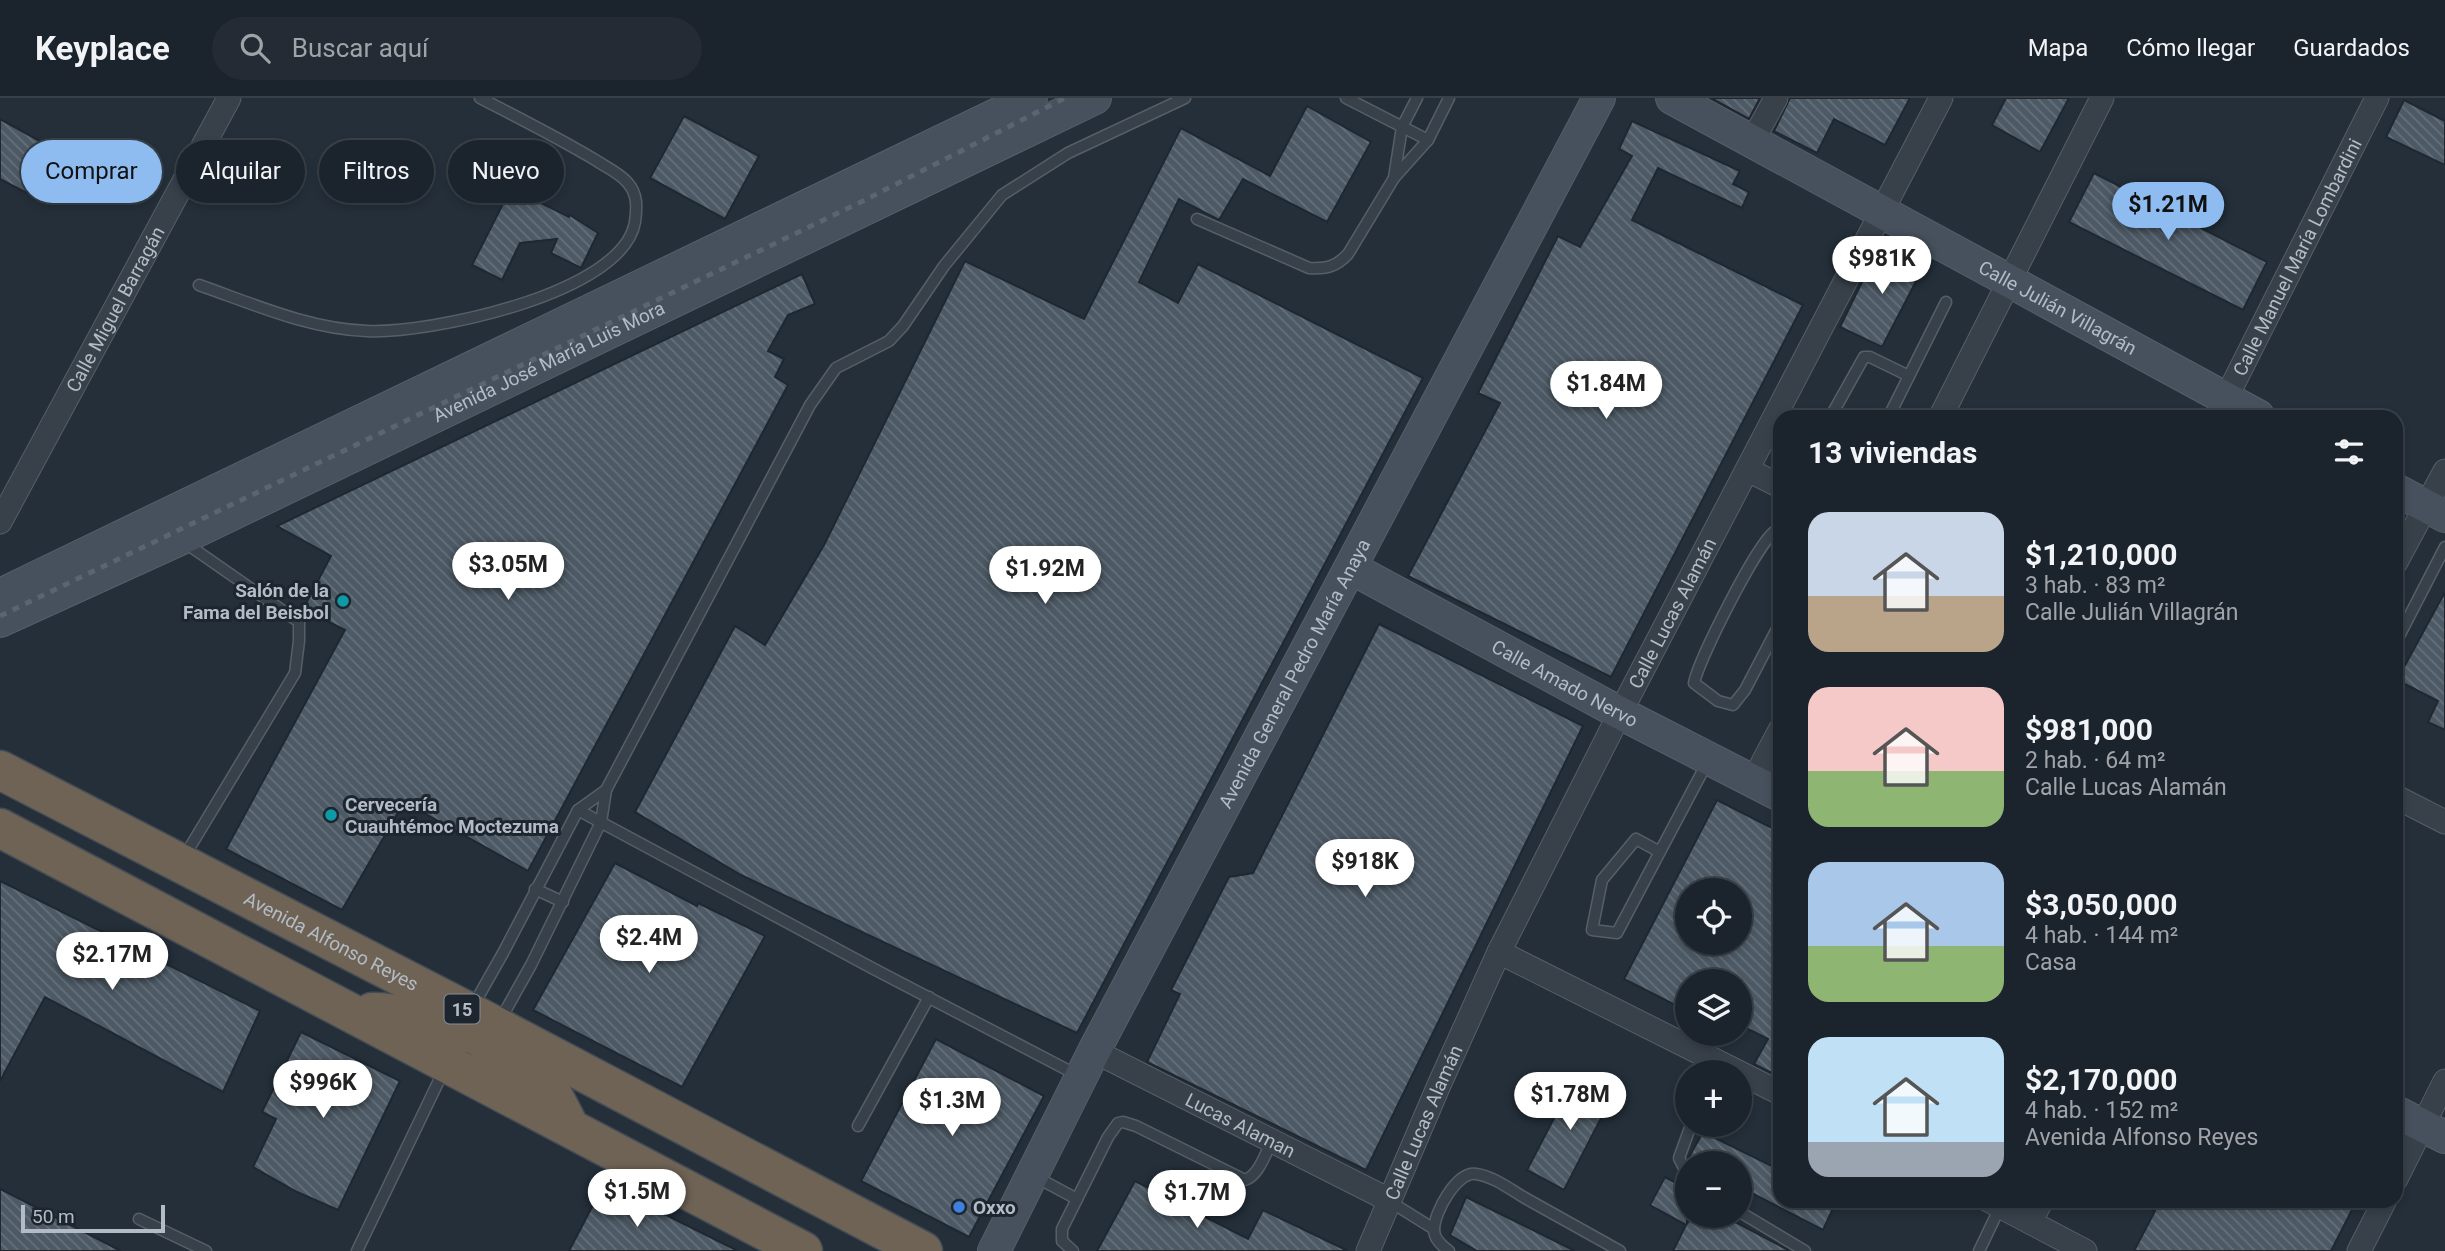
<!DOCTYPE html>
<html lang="es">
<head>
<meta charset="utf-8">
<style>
	:root { --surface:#1b232c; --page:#242b34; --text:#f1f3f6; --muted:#a0a4a9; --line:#394048; --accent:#8ebcf0 }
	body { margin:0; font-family:Roboto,sans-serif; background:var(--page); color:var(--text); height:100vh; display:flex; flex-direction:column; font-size:26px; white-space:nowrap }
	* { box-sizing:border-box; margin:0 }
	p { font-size:23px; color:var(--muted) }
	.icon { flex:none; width:38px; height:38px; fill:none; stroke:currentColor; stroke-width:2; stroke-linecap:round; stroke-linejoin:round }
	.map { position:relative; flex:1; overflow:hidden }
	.drawer { position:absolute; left:1773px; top:312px; width:630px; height:798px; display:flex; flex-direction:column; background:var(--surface); border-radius:21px; box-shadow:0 4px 10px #0003,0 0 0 2px var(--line) }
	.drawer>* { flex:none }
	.banner { position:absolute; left:21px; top:42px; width:665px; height:63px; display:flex; gap:14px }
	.controls { position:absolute; left:1675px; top:780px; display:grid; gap:14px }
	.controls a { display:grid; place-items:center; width:77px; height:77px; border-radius:50%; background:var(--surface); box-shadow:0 4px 10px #0003,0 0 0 2px var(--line); font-size:35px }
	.scale { position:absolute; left:21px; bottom:18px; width:144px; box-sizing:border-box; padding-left:7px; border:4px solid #b3bcc6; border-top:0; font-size:19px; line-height:24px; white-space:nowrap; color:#b3bcc6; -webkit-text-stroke:5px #1d262f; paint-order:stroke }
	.price { position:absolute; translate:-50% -60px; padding:0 16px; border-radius:24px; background:#fff; color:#222; font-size:23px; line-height:46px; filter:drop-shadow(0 2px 4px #0008) }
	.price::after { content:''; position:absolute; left:50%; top:42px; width:21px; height:16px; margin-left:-10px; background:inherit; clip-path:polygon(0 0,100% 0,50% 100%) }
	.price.on { background:var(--accent); color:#111 }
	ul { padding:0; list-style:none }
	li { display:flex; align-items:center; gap:21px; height:175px; padding:0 35px }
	li span { display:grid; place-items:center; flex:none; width:196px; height:140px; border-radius:21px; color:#555 }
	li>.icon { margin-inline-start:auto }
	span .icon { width:84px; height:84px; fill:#fffc; stroke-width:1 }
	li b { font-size:30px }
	h2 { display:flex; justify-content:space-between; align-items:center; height:84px; padding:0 35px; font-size:30px }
	.pill { padding:0 24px; border-radius:32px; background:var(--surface); box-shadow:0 4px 10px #0003,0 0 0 2px var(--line); font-size:24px; line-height:63px }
	.pill.on { background:var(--accent); color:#111 }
	header { display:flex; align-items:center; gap:42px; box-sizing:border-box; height:98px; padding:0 35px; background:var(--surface); border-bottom:2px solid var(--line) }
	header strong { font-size:33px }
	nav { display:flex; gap:38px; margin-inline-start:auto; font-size:24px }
	.search { width:490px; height:63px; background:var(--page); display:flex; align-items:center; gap:18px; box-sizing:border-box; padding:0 24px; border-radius:38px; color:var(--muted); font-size:26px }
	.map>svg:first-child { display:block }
	.building { fill:url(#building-back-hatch); stroke:#1f2831; stroke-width:2; fill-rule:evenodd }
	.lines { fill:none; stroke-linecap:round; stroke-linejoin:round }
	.lane-casing { stroke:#565f68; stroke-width:13 }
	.street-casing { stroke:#565f68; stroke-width:25 }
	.secondary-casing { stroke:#565f68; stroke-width:34 }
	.highway-casing { stroke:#434c55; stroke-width:41 }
	.lane { stroke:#38414a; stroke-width:10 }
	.street { stroke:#38414a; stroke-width:23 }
	.secondary { stroke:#46515d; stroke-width:32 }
	.highway { stroke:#6f6355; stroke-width:38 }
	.rail { stroke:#5a6571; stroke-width:5; stroke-dasharray:7 7; stroke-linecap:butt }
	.culture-dot { fill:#0f9aa8; stroke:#1d262f; stroke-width:2.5 }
	.shop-dot { fill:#3f7fe0; stroke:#1d262f; stroke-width:2.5 }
	.labels { text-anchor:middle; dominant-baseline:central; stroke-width:6; stroke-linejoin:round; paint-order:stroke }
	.shield { fill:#1d262f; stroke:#868f99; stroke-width:2 }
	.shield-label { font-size:18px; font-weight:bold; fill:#b3bcc6 }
	.street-label { font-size:19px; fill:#b3bcc6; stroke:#1d262f }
	.poi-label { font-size:19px; font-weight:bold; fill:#b3bcc6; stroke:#1d262f; text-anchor:start }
</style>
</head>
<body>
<header>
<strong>Keyplace</strong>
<div class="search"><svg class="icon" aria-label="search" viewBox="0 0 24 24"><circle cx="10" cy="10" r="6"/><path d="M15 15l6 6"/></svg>Buscar aquí</div>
<nav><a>Mapa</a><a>Cómo llegar</a><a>Guardados</a></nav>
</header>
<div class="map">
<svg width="2445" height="1153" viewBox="0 0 2445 1153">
	<defs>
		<pattern id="building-back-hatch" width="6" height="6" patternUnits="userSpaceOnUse" patternTransform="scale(1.75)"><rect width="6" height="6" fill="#4d5a65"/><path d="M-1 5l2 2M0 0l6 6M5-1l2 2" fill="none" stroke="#64707a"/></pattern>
	</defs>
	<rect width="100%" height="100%" fill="#242f3a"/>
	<!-- building -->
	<g class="building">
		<polygon points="1711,0 1760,0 1749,21"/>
		<polygon points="1790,0 1910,0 1885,47 1834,21 1817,55 1774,33"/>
		<polygon points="2006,0 2069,0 2040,54 1992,27"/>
		<polygon points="2404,2 2445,23 2445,67 2386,39"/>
		<polygon points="1307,8 1371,44 1327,124 1243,81 1219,122 1179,101 1139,184 1178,205 1198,166 1423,280 1077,935 741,777 635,714 735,528 765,547 824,447 965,163 1084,221 1181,30 1270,78"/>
		<polygon points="684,18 759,58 725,121 650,80"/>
		<polygon points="0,21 67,58 42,103 0,81"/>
		<polygon points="1632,23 1740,73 1733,86 1749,94 1742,110 1658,70 1632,122 1803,207 1611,579 1408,478 1500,305 1478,295 1558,138 1580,149 1632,58 1619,51"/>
		<polygon points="2094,75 2267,164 2243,212 2069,124"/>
		<polygon points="511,90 569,119 570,117 598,135 581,170 551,155 557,141 520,145 502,182 472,167"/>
		<polygon points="1880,147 1924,168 1882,249 1840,229"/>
		<polygon points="802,176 815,206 788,217 768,253 784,261 775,279 788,287 528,773 404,704 342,812 226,751 345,532 303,511 331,458 277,428"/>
		<polygon points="2445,494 2445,632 2428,624 2438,603 2397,582"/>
		<polygon points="1379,526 1583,628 1366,1072 1147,964 1180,896 1171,892 1229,779 1253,775"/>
		<path d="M1717 702 1780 734V979L1754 966 1768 941 1740 927V884H1687V913L1624 881ZM1687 793H1740V845H1687Z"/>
		<polygon points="615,765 697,808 698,805 765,838 682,989 533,912"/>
		<polygon points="0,783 260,913 223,994 45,899 0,983"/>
		<polygon points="301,934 400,983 338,1112 297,1094 253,1069 276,1021 262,1014"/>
		<polygon points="936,941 1044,998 969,1139 861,1083"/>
		<polygon points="1577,976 1614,995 1564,1092 1527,1072"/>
		<polygon points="1703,1034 1780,1072 1780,1102 1837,1102 1823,1132 1740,1089 1740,1066 1691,1066 1688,1061"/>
		<polygon points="1665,1079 1687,1091 1687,1126 1691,1118 1724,1118 1790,1153 1673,1153 1686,1127 1650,1107"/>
		<polygon points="1135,1083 1248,1141 1263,1112 1348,1153 1097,1153"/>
		<polygon points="604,1086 738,1153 569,1153"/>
		<polygon points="0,1091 121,1153 0,1153"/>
		<polygon points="1466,1099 1575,1153 1477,1153 1450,1137"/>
		<polygon points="2133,1102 2357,1102 2331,1153 2134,1153 2155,1113"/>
	</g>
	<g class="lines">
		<defs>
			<g id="lane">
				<polyline points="1346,0 1428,42"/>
				<polyline points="1394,80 1402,29 1417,0"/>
				<path d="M1197 121 1309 170C1326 171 1336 169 1348 156L1394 80 1428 42 1449 0"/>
				<path d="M199 187C253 206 309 231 367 233 428 236 623 196 635 124 637 109 638 96 627 84 619 75 606 69 597 63 559 40 519 20 480 0"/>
				<polyline points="1831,318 1864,259 1870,259 1909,278"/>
				<polyline points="1889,318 1946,204"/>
				<path d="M1780 435 1774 434C1756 448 1699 561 1694 585L1718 603 1733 607 1745 592 1780 525"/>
				<polyline points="184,444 299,524 299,543 295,575 184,759"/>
				<polyline points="2396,544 2445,449"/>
				<polyline points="578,712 872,870 1079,978"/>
				<polyline points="1660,754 1636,741 1602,782 1592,832 1617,835 1708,663"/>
				<polyline points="535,791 563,804"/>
				<polyline points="473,908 503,855 578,712 606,692"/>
				<polyline points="499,924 531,867 601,724 606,692 810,307 836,270 889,243 903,228 944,168 1002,97 1068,55 1185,0"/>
				<polyline points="858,1028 929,899"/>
				<polyline points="1687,1076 1679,1060 1691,1027"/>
				<polyline points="1034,1078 1077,1101"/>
				<polyline points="1389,1103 1434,1131"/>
				<polyline points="1740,1114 1805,1153"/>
				<polyline points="139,1121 206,1153"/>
				<polyline points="357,1153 444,972"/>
				<path d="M1073 1153 1062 1143V1131L1108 1039 1118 1025 1123 1024 1136 1028 1245 1082C1259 1077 1265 1056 1272 1043"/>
				<path d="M1449 1153C1442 1148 1434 1141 1434 1132 1434 1114 1457 1073 1476 1076 1493 1078 1511 1092 1525 1100 1557 1118 1588 1135 1620 1153"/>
				<polyline points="1979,1153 2000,1109"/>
			</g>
			<g id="street">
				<polyline points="1753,42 1776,0"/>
				<polyline points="1941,318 2102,0"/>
				<path id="s1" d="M2217 318 2377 0"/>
				<polyline points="1748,372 1780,388"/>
				<path id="s2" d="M0 424 229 0"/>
				<polyline points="2396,464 2445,373"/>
				<polyline points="1753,683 1780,632"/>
				<polyline points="2396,699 2445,724"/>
				<polyline points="1499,854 1780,995"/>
				<path id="s3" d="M1094 953 1389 1102"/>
				<polyline points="2396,1081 2445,983"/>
				<polyline points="1988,1102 2085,1153"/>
				<polyline points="2030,1124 2042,1102"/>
				<path id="s4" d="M1368 1153 1439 987 1499 854 1620 615 1941 0"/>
				<polyline points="2359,1153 2385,1102"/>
			</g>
			<g id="secondary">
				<path id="s5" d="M1672 0 2258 318"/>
				<polyline points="2396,392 2445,418"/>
				<path id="s6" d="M1351 470 1620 615 1780 697"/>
				<polyline points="0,497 1031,0"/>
				<path id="s7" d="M0 523 180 441 1095 0"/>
				<polyline points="2396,1014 2445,1039"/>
				<path id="s8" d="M994 1153 1094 953 1599 0"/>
			</g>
			<g id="highway">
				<path id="s9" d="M0 672 469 914 923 1153"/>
				<polyline points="0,730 803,1153"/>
				<path d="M372 914C413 912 448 943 487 934"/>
				<polyline points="478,938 552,995 567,1024"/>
			</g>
		</defs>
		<!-- lane casing -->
		<use href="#lane" class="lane-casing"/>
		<!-- street casing -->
		<use href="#street" class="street-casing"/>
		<!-- secondary casing -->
		<use href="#secondary" class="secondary-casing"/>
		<!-- highway casing -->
		<use href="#highway" class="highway-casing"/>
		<!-- lane -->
		<use href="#lane" class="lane"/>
		<!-- street -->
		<use href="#street" class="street"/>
		<!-- secondary -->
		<use href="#secondary" class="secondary"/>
		<!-- highway -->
		<use href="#highway" class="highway"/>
		<!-- rail -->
		<polyline class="rail" points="0,518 861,104 1065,0"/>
	</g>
	<!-- markers -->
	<g class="culture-dot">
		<circle cx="343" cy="503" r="7"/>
		<circle cx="331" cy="717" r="7"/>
	</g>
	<circle class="shop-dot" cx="959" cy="1109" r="7"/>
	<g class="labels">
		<!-- shield labels -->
		<rect class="shield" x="444.5" y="896.5" width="35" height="29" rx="5"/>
		<g class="shield-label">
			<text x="462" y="911">15</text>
		</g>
		<!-- street labels -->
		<g class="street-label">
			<text stroke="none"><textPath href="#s1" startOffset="178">Calle Manuel María Lombardini</textPath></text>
			<text stroke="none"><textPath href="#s5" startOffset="439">Calle Julián Villagrán</textPath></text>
			<text stroke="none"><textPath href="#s2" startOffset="242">Calle Miguel Barragán</textPath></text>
			<text stroke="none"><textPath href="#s7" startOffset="607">Avenida José María Luis Mora</textPath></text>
			<text stroke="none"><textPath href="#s4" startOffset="707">Calle Lucas Alamán</textPath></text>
			<text stroke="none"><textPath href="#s8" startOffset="651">Avenida General Pedro María Anaya</textPath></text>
			<text stroke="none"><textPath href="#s6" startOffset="243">Calle Amado Nervo</textPath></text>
			<text stroke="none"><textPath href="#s9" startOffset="373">Avenida Alfonso Reyes</textPath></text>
			<text stroke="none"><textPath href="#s4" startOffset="140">Calle Lucas Alamán</textPath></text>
			<text stroke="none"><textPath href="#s3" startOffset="164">Lucas Alaman</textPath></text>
		</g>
		<!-- poi labels -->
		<g class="poi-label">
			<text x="329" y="492" text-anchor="end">Salón de la<tspan x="329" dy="22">Fama del Beisbol</tspan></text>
			<text x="345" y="706">Cervecería<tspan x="345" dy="22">Cuauhtémoc Moctezuma</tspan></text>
			<text x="973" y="1109">Oxxo</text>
		</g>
	</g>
</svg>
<div class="controls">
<a><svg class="icon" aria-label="locate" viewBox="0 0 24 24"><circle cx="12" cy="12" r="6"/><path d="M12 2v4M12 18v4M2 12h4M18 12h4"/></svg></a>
<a><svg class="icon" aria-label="layers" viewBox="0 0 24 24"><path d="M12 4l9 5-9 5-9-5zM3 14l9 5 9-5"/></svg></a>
<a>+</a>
<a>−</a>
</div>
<div class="scale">50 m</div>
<b class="price on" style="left:2168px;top:144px">$1.21M</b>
<b class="price" style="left:1882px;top:198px">$981K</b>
<b class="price" style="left:1606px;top:323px">$1.84M</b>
<b class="price" style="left:508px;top:504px">$3.05M</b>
<b class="price" style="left:1045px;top:508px">$1.92M</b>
<b class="price" style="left:1365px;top:801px">$918K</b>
<b class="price" style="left:649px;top:877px">$2.4M</b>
<b class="price" style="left:112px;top:894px">$2.17M</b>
<b class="price" style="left:323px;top:1022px">$996K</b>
<b class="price" style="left:1570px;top:1034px">$1.78M</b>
<b class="price" style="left:952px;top:1040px">$1.3M</b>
<b class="price" style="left:637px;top:1131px">$1.5M</b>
<b class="price" style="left:1197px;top:1132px">$1.7M</b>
<div class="banner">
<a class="pill on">Comprar</a>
<a class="pill">Alquilar</a>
<a class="pill">Filtros</a>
<a class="pill">Nuevo</a>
</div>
<section class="drawer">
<h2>13 viviendas<svg class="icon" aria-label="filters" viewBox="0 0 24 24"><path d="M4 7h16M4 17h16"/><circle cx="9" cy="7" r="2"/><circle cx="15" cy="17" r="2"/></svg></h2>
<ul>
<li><span style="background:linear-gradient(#c9d6e8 60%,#b9a48a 0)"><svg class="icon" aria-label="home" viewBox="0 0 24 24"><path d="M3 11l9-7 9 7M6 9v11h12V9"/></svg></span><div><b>$1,210,000</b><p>3 hab. · 83 m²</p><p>Calle Julián Villagrán</p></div></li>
<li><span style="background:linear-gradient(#f6c9c9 60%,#8fb573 0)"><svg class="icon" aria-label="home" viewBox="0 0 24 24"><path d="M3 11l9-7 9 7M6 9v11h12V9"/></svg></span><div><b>$981,000</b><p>2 hab. · 64 m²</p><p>Calle Lucas Alamán</p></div></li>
<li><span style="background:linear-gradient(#a9c7e8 60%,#8fb573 0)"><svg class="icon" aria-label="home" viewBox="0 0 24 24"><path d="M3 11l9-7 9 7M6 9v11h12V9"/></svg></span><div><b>$3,050,000</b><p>4 hab. · 144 m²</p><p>Casa</p></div></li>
<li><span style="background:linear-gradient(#bfe0f5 75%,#9aa5b1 0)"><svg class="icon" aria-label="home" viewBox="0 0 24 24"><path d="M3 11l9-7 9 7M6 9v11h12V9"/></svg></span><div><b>$2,170,000</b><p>4 hab. · 152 m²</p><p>Avenida Alfonso Reyes</p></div></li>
</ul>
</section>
</div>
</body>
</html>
